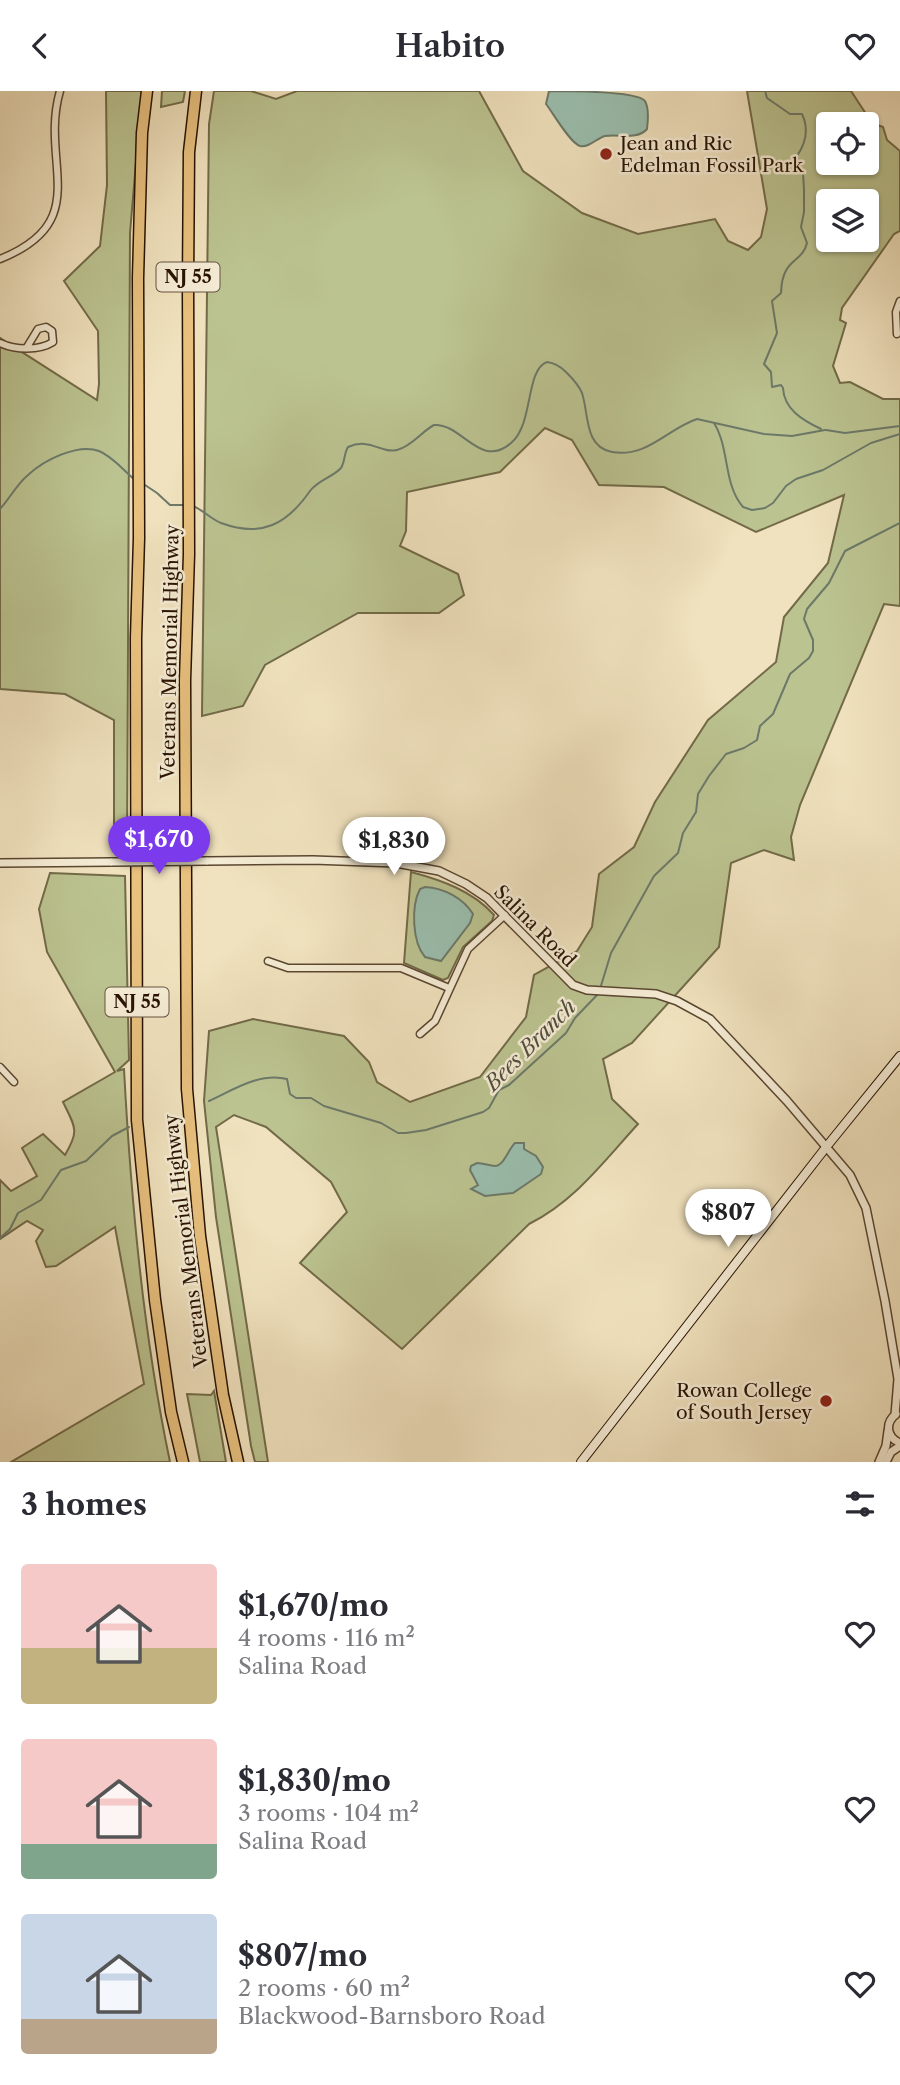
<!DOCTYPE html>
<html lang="en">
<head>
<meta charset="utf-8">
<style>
	:root { --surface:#fff; --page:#f2f2f3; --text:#2b2b33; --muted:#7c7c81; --accent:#7c3aed }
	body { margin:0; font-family:"Libre Caslon Text",serif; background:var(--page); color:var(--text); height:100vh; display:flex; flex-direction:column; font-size:26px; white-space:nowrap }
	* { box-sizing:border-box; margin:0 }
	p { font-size:23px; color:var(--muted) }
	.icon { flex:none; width:38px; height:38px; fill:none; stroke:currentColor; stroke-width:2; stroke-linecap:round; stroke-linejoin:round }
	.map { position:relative; height:1371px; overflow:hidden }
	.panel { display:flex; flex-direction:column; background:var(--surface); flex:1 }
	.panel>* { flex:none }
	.tools { position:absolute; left:816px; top:21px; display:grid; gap:14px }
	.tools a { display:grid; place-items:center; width:63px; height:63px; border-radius:7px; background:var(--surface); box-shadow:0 2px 5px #0004; font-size:35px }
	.price { position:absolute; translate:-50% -60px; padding:0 16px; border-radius:24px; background:#fff; color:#222; font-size:23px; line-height:46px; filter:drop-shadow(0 2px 4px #0008) }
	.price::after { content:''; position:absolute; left:50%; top:42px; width:21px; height:16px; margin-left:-10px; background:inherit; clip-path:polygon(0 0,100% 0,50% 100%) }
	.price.current { background:var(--accent); color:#fff }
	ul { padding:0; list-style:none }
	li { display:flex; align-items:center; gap:21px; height:175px; padding:0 21px }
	li span { display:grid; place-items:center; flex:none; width:196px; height:140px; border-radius:7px; color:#555 }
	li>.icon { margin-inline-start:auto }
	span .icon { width:84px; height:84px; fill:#fffc; stroke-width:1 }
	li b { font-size:30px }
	h2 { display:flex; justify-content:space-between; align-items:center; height:84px; padding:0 21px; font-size:30px }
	header { display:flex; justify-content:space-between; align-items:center; height:91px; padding:0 21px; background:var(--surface); font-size:32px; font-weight:600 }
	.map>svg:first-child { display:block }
	.green { fill:#bbc390; stroke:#726a48; stroke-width:2; fill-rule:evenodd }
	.water { fill:#9abeae; stroke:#6c7969; stroke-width:2 }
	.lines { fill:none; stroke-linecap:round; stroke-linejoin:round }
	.stream { stroke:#6c7969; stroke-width:2 }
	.minor-casing { stroke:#5a4630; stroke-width:9 }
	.tertiary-casing { stroke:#5a4630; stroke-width:10 }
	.secondary-casing { stroke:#281201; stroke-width:10 }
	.motorway-casing { stroke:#281201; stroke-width:13 }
	.minor { stroke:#f5ecd5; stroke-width:6 }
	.tertiary { stroke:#f5ecd5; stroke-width:7 }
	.secondary { stroke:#f5ecd5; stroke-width:8 }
	.motorway { stroke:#e8c17f; stroke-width:10 }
	.tertiary-bridge-casing { stroke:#5a4630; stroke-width:10; stroke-linecap:butt }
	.tertiary-bridge { stroke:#f5ecd5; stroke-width:7 }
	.poi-dot { fill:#8f2418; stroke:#f5ecd5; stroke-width:2.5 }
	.labels { text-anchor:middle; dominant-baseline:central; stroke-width:5; stroke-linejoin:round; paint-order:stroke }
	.shield { fill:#f5ecd5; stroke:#665341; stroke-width:2 }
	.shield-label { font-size:18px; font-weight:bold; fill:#281201 }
	.poi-label { font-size:19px; fill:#281201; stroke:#f5ecd5; text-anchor:start }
	.street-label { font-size:19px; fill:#281201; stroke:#f5ecd5 }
	.water-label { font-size:21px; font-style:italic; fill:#504e3e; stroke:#f5ecd5 }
</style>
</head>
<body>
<header><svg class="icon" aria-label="back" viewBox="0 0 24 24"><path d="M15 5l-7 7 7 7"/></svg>Habito<svg class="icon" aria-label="heart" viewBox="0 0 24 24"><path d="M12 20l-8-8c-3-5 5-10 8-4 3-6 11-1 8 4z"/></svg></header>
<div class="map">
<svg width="900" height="1371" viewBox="0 0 900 1371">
	<rect width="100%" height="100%" fill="#f0e2be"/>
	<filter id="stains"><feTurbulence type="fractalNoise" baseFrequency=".00286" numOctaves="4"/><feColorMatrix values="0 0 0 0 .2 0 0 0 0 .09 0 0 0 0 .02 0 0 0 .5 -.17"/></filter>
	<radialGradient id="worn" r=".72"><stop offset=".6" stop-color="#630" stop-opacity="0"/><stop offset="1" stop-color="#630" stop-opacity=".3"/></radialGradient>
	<!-- green -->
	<g class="green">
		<polygon points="106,0 142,0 130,142 127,760 114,754 114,629 65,603 0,598 0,247 97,309 99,293 98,240 64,190 100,155 107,94"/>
		<polygon points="162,0 185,0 183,11 161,16"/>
		<path d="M214 0H251L276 8 297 0H479L523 80 582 122 638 143 715 128 728 150 748 159 761 146 767 118 747 0H851L872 32 883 36 887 49 900 60V140L894 143 842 217 840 229 846 232 833 275 840 292 850 291 883 308H900V515L884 513 800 714 791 746 794 769 764 759 731 772 719 856 632 952 603 968 612 1008 638 1033C604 1070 575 1110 529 1133L402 1258 300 1172 347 1121 331 1091 266 1036 234 1024 216 1036 268 1371H255L251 1355 216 1126 204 1010 209 940 253 928 344 945 369 971 377 991 410 1011 480 986 526 926 534 884 577 860 592 836 599 783 634 756 655 711 708 629 776 571 784 526 828 472 844 404 756 441 664 396 599 394 572 349 545 337 500 381 407 401 406 440 400 455 458 483 464 504 439 522H358L265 574 243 615 202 625 209 33ZM828 33H866V72H828ZM828 110H866V149H828Z"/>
		<path d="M411 781C441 789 473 800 494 824L492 830 463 856 448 887 443 889 404 872Z"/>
		<path d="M50 782 125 785 129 969 117 980 124 978C131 1109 143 1242 170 1371H11L144 1293 115 1136 56 1175 46 1176 36 1150 43 1139 27 1130 0 1148V1089L11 1100 37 1085 22 1057 43 1043 65 1064C80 1039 75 1036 63 1011L115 981 47 861 39 818Z"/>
		<polygon points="214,1300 226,1371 200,1371 187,1303 211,1304"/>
	</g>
	<!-- water -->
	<g class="water">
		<path d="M549 0C566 0 637 0 645 10 649 17 648 30 647 38 638 49 619 43 605 45 597 47 589 57 580 55 570 52 553 22 546 13Z"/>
		<path d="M425 796C444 797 463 807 473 823L470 832 441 870 425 866C412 851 411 815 420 798Z"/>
		<path d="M515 1052H524V1058L536 1065 543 1076 541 1083 513 1102 485 1105 471 1098 478 1094 470 1079 471 1075 477 1072C484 1072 489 1075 495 1075 504 1075 509 1057 515 1052Z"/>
	</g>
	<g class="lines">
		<!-- stream -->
		<g class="stream">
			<path d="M765 0 767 7 790 23H802C809 38 806 52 797 65L803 82 804 98V121L801 136 807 152C802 173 782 166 781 202L772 210 777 242 764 273 771 281 772 296 781 294 783 297C784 318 802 329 821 338"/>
			<path d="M714 332C730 358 723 393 743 416L752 419 765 417 773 412 786 395 796 388 823 379 871 352 900 343"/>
			<polyline points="826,339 845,342 900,335"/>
			<polyline points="145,394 157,402 170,414 184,414"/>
			<path d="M193 415C203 419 211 428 221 432 262 447 287 433 310 400 318 389 333 386 341 377 345 371 344 362 348 356 370 346 381 363 397 359 412 355 421 341 434 334 462 332 480 379 511 352 534 333 525 279 547 271 555 272 560 275 566 281 572 287 579 294 582 302 589 323 584 356 612 361 647 367 667 338 697 328L764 343 792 345 825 339"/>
			<path d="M0 418C10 407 17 393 28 384 44 369 78 352 99 360 112 365 123 379 134 388"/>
			<polyline points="600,898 611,862 654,785 678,762 683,742 696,721 698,703 709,685 726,663 744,657 757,649 760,635 773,623 790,583 809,567 813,560 813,549 804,528 807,518 829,492 845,460 900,432"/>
			<path d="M209 1010C233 999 260 981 287 988L290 1003 296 1007H311L324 1015 381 1032 398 1042H406L426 1039 483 1021 489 1017 499 999 509 994 566 942 575 927 598 903"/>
			<polyline points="0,1147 10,1138 18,1122 41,1109 61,1079 86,1070 112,1045 129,1036"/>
		</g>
		<defs>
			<g id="minor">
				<path d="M0 168C95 130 39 72 60 0"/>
				<polyline points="897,243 896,221 900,210"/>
				<path d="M0 252C15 259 39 260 53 251L52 240 46 236 38 238 27 256"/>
				<polyline points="268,870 288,877 401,877 449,897"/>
				<polyline points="420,943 435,930 468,858 505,824"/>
				<polyline points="0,976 14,991"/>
			</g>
			<g id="tertiary">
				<polyline points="206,770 313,769 396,772 439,780 466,793 487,807 573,894 587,899 656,903 677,910 710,928 787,1010 850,1084 866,1117 885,1210 898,1288 895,1324"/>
				<polyline points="0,772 112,771"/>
				<path d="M896 1323C885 1332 886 1346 900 1352"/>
				<polyline points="879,1371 886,1355 888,1340"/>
				<polyline points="886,1371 891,1361 900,1355"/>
			</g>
			<polyline id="secondary" points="581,1371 827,1055 900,965"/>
			<g id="motorway">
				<polyline points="147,0 142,42 138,187 139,447 136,547 137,1029 155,1209 171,1321 183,1371"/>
				<polyline points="196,0 189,61 188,193 189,463 185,589 187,998 200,1145 223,1304 238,1371"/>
			</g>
		</defs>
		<!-- minor casing -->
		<use href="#minor" class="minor-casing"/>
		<!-- tertiary casing -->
		<use href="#tertiary" class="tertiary-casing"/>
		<!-- secondary casing -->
		<use href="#secondary" class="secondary-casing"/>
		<!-- motorway casing -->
		<use href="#motorway" class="motorway-casing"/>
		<!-- minor -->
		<use href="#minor" class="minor"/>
		<!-- tertiary -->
		<use href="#tertiary" class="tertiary"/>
		<!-- secondary -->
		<use href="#secondary" class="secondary"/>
		<!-- motorway -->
		<use href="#motorway" class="motorway"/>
		<defs>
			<polyline id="tertiary-bridge" points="112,771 206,770"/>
		</defs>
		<!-- tertiary-bridge casing -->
		<use href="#tertiary-bridge" class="tertiary-bridge-casing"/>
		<!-- tertiary-bridge -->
		<use href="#tertiary-bridge" class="tertiary-bridge"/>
	</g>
	<!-- markers -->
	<g class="poi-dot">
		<circle cx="606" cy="63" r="7"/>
		<circle cx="826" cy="1310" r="7"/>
	</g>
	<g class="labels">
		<!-- shield labels -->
		<g class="shield">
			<rect x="156.5" y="171.5" width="63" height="29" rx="5"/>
			<rect x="105.5" y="896.5" width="63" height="29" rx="5"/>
		</g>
		<g class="shield-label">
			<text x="188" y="186">NJ 55</text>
			<text x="137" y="911">NJ 55</text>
		</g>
		<!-- poi labels -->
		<g class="poi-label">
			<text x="620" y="52">Jean and Ric<tspan x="620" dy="22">Edelman Fossil Park</tspan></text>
			<text x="812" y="1299" text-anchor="end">Rowan College<tspan x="812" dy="22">of South Jersey</tspan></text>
		</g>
		<!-- street labels -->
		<g class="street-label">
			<text transform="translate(170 561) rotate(-89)">Veterans Memorial Highway</text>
			<text transform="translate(535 835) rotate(45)">Salina Road</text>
			<text transform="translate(186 1150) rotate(-97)">Veterans Memorial Highway</text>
		</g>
		<!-- water labels -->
		<g class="water-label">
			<text transform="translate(530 954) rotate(-45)">Bees Branch</text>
		</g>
	</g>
	<rect width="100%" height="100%" filter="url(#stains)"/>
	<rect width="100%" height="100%" fill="url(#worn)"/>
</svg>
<div class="tools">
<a><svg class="icon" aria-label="locate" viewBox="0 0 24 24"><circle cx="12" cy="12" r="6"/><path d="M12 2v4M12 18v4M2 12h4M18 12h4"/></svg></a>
<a><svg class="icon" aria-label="layers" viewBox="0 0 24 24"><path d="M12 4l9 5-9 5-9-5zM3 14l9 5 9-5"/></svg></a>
</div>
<b class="price current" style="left:159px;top:785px">$1,670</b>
<b class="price" style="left:394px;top:786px">$1,830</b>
<b class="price" style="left:728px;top:1158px">$807</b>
</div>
<section class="panel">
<h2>3 homes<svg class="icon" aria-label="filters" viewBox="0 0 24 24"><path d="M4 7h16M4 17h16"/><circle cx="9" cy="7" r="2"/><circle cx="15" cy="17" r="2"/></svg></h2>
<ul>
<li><span style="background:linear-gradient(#f6c9c9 60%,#c2b280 0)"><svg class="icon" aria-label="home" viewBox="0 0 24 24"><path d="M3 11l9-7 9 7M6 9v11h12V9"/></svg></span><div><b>$1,670/mo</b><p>4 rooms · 116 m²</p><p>Salina Road</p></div><svg class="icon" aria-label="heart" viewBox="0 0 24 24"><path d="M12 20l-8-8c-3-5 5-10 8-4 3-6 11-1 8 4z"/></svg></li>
<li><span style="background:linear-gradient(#f6c9c9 75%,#7fa58c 0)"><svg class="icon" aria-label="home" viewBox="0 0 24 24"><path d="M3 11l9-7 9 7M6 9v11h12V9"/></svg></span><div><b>$1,830/mo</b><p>3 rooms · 104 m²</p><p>Salina Road</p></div><svg class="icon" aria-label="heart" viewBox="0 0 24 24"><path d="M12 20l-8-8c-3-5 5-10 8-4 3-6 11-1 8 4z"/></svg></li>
<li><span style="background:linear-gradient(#c9d6e8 75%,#b9a48a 0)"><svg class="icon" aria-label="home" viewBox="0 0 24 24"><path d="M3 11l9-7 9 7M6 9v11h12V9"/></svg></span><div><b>$807/mo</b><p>2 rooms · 60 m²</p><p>Blackwood-Barnsboro Road</p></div><svg class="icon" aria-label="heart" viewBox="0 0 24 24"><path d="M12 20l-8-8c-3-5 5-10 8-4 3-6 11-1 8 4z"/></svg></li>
</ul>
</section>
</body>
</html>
